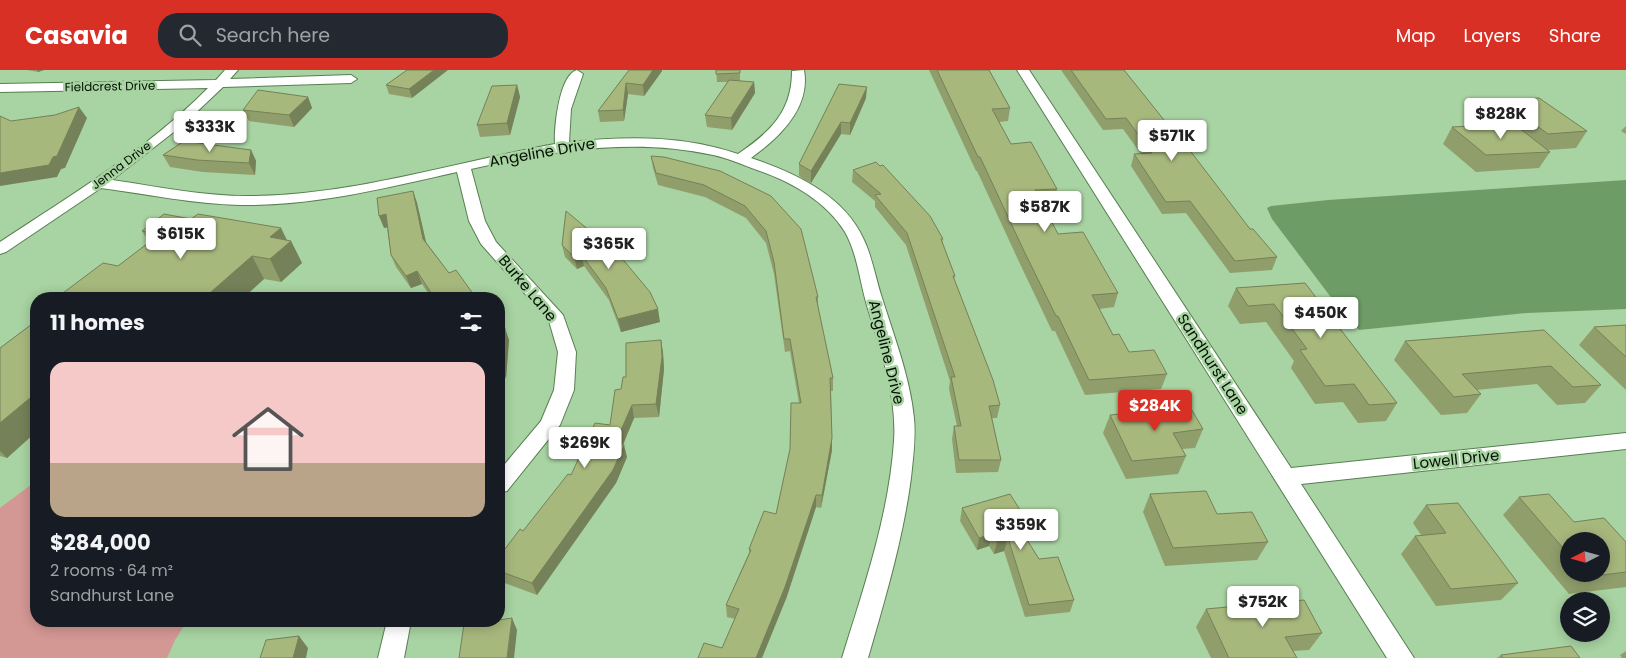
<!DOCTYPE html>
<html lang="en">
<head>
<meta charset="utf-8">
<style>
	:root { --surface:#171b24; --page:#242831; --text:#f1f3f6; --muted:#9ea1a6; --line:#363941; --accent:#d93025 }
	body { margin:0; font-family:Poppins,sans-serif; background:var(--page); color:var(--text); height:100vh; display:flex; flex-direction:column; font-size:19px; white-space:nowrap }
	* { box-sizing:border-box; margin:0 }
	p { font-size:16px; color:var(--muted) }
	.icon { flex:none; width:28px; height:28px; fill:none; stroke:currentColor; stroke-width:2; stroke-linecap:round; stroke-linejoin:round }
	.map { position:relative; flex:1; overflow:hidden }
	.details { position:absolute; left:30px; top:222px; width:475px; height:335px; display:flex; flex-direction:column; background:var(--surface); border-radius:20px; box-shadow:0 2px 12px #0003 }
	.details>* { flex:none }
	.needle { width:32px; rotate:264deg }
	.fabs { position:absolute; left:1560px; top:462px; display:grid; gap:10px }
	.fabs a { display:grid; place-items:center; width:50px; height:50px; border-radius:50%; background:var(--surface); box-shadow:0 2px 12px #0003; font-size:25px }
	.price { position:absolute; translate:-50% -42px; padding:0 11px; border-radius:5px; background:#fff; color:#222; font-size:16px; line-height:32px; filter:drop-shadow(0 1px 2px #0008) }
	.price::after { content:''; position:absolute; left:50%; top:30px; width:15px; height:11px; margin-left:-8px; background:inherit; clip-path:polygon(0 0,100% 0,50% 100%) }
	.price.on { background:var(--accent); color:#fff }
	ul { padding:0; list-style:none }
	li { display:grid; align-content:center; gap:10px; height:265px; padding:0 20px }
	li+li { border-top:1px solid var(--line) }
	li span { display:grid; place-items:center; height:155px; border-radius:15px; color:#555 }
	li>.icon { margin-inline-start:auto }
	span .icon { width:90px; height:90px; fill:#fffc; stroke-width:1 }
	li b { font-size:21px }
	h2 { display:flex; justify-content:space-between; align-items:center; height:60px; padding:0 20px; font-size:21px }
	header { display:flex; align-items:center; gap:30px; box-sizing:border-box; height:70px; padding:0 25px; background:var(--accent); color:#fff }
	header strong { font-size:24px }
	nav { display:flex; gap:28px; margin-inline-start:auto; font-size:18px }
	.search { width:350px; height:45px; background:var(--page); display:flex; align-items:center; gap:12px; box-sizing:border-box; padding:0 18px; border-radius:20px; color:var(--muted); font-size:19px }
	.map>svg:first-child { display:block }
	.green { fill:#d39794 }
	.water { fill:#6e9c67 }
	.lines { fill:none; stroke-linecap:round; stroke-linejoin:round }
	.street-casing { stroke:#577f51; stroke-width:2 }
	.street { fill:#fff; fill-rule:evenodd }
	.wall { fill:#909e6c; fill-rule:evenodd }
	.shaded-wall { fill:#758158 }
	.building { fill:#a7b87d; stroke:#758158 }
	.labels { text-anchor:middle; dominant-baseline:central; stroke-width:5; stroke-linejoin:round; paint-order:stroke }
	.far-street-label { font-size:12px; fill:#031002; stroke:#a8d3a2 }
	.street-label { font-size:15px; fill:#031002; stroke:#a8d3a2 }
</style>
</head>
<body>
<header>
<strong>Casavia</strong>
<div class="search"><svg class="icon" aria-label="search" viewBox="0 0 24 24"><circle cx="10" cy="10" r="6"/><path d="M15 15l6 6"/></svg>Search here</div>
<nav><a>Map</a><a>Layers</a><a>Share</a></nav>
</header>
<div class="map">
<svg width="1626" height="588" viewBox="0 0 1626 588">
	<rect width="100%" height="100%" fill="#a8d3a2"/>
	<!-- green -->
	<polygon class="green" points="36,411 36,551 187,551 175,570 167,588 0,588 0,438"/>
	<!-- water -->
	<polygon class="water" points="1626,110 1626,239 1527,243 1359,260 1342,242 1272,149 1267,138 1271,136 1328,130"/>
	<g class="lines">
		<defs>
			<g id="street">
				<path d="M225 0H238L230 9 351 5 357 9 351 13 223 17 184 54 112 110C160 117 207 127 255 126 357 124 456 92 555 74 554 58 559 5 577 0L583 4 571 39 569 72C626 66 684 65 738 84 770 62 792 42 792 1L804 0C811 38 779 68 751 88 795 103 844 125 864 170 873 189 876 211 883 231 895 269 910 308 914 348 916 368 913 388 911 408 903 469 885 529 868 588H842C864 517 889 445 894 371 897 326 881 281 868 239 860 214 858 185 845 162 826 131 790 111 757 100 743 95 728 88 713 85 632 67 551 81 471 99L485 151 496 172 563 245 576 282 574 320 560 355 507 421 499 423V401L541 351 554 320 558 282 549 251 481 174 469 151 457 102C386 118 314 136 240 135 194 134 147 124 101 118L6 182 0 184V172C71 125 148 79 208 18L0 22V14L216 10Z"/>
				<polygon points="1017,0 1029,0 1291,398 1626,363 1626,379 1301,414 1414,588 1387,588"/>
				<polygon points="387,551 411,551 404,588 378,588"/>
			</g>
		</defs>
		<!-- street casing -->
		<use href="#street" class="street-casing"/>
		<!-- street -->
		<use href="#street" class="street"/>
	</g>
	<!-- wall -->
	<g class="wall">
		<polygon points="27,0 44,0 38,2"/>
		<polygon points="407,0 412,28 389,24 386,15"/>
		<polygon points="629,0 662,0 662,1 644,26 628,24 624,51 600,52 598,41"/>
		<polygon points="716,0 740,0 740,11 754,12 755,23 732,60 707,57 705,45 728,12 717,12"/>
		<polygon points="929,0 989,0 1010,38 1008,51 999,52 1011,74 1057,119 1054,133 1042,134 1058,164 1118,223 1114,237 1099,239 1113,265 1129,282 1167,304 1161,319 1085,325 1055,261 1052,261 1021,196 977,101 976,101"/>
		<polygon points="1061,0 1124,0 1250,159 1277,187 1272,200 1230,203 1186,143 1162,144 1131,96 1134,84 1141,84 1123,59 1103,60"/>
		<polygon points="517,15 520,27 510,65 480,67 477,55"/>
		<polygon points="308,27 312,38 294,57 249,51 243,40"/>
		<polygon points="866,28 850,65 841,64 811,113 799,106 799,94"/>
		<polygon points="1502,30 1587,61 1576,78 1548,80 1550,82 1539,98 1476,102 1443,74 1452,57 1504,54 1493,46"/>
		<polygon points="1626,56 1626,64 1621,61"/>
		<polygon points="251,80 256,91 255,105 203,102 170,97 163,85"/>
		<polygon points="651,86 720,101 818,227 818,239 833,308 833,321 831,321 832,380 821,438 816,437 786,529 722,578 735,549 727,547 726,535 749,483 749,479 776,444 790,379 799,333 790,281 785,282 774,204 766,173 746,148 705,127 658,115 653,98"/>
		<polygon points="853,100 943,169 942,173 955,206 954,209 1000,335 997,348 992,348 1001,390 998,402 956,403 952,369 954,356 957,356 949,319 950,311 906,175 875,137 875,131 852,112"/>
		<polygon points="413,121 417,133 426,172 449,203 476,228 480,229 432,229 422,214 411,218 396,197 391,185 387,157 384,158"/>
		<polygon points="191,149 281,158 287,170 291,171 302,193 281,212 264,209 242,229 55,229 118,196 149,172 142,161"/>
		<polygon points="596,166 597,169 660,252 621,262 609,230 584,196 577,199 565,187 562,175"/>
		<polygon points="1305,213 1397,333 1386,351 1358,353 1343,332 1315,334 1291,298 1294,291 1266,252 1240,254 1228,236 1236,218"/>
		<polygon points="36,251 36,362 7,388 0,386 0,278"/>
		<polygon points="499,251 509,270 506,308 499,309"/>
		<polygon points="1626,255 1626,320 1579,275 1594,257"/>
		<polygon points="1544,260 1601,315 1585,333 1557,335 1537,314 1476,320 1481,324 1467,343 1441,345 1394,290 1405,271"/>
		<polygon points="661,270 663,283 664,299 659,347 634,348 623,375 627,387 616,413 537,525 499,511 499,487 523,461 571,405 610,355 621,319 626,307"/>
		<polygon points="1110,345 1203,359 1195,378 1182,379 1186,386 1178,404 1126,409 1103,363"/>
		<polygon points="1150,424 1217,444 1268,472 1257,490 1165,496 1143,442"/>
		<path d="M1519 427 1574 452 1626 472V517L1569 524 1503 445ZM1569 471 1601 504H1569Z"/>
		<polygon points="1426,435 1518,513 1501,530 1436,536 1401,484 1415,466 1421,465 1413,453"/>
		<polygon points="962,438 1019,455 1018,456 1039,489 1074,530 1070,542 1025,547 1004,481 994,484 989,476 977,480 960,451"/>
		<polygon points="1206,539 1322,563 1309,580 1293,581 1297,588 1211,588 1196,557"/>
		<polygon points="1626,581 1626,588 1622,588 1620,585"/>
		<polygon points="1501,585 1580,588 1497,588"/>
	</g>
	<!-- shaded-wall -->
	<g class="shaded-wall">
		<polygon points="37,0 44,0 38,2"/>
		<polygon points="434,0 448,0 412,28 409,19"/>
		<polygon points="653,0 662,0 662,1 644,26 643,15"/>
		<polygon points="754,12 755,23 732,60 731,48"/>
		<polygon points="626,13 628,24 624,51 623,40"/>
		<polygon points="517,15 520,27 510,65 507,53"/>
		<polygon points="867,17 866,28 850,65 850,53"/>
		<polygon points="308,27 312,38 294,57 289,45"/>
		<polygon points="79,37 87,48 65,98 61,99 57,107 0,116 0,103"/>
		<polygon points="841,52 841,64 811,113 811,101"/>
		<polygon points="251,80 256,91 255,105 249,93"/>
		<polygon points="413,121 417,133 428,181 423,169"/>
		<polygon points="386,144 390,157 384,158 379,146"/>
		<polygon points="281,158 288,173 291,171 302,193 281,212 270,189 270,167"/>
		<polygon points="581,184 584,196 577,199 574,187"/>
		<polygon points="252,186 264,209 242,229 203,229"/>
		<polygon points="417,201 422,214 411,218 406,206"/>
		<polygon points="658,239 660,252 621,262 618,249"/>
		<polygon points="505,258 509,270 506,308 502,296"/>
		<polygon points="661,270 663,283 664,299 659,347 656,334"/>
		<polygon points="36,323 36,362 7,388 0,381 0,353"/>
		<polygon points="632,335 634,348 618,386 615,374"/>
		<polygon points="832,368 832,380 821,438 822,425"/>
		<polygon points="624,375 627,387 616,413 537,525 532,513"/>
		<polygon points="816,425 816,437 786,529 762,588 756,588"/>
		<polygon points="1022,443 1019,455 1009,458 1012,446"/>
		<polygon points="992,464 989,476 977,480 979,468"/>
		<polygon points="1008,468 1004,481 994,484 997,472"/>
		<polygon points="512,548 517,560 514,588 507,588"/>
		<polygon points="299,566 308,578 306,588 293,588"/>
	</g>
	<!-- building -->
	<g class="building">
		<polygon points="407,0 434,0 409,19 386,15"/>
		<polygon points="629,0 653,0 643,15 626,13 623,40 598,41"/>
		<polygon points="716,0 740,0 740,3 716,4"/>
		<polygon points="937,0 989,0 1010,38 992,39 1011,74 1031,72 1057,119 1035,120 1058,164 1083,162 1118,223 1092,225 1113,265 1119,264 1129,282 1154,280 1167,304 1089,310 1058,246 1056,246 1024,181 980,87 978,87"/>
		<polygon points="1071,0 1124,0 1180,70 1182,70 1250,159 1253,159 1277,187 1235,191 1190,131 1166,132 1134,84 1152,83 1126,48 1106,49"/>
		<polygon points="729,10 754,12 731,48 705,45"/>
		<polygon points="839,14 867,17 850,53 841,52 811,101 799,94"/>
		<polygon points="517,15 507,53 477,55 492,16"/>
		<polygon points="258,20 308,27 289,45 243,40"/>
		<polygon points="1539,28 1587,61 1548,64 1502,30"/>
		<polygon points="79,37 57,86 53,87 49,95 0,103 0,46 11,51 55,45"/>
		<polygon points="1514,54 1550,82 1486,85 1452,57"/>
		<polygon points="184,71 251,80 249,93 197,90 163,85"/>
		<polygon points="651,86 664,87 720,101 771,126 801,159 818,227 816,227 833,308 830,308 832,368 822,425 816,425 785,517 756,588 758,588 698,588 704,573 722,578 739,539 726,535 751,480 749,479 764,441 776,444 790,379 791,333 801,333 790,269 784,269 774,192 766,161 745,136 704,115 656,103"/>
		<polygon points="876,92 880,96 883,95 930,146 943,169 941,169 955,206 953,206 993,310 1000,335 989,336 1001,390 959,390 954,356 961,356 951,307 955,307 907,163 875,125 881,124 853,100"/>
		<polygon points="413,121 423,169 449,203 456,200 476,228 479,227 480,229 435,229 417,201 406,206 391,185 386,144 379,146 377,128"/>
		<polygon points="566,141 596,166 596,171 600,162 650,222 658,239 618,249 606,218 581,184 574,187 562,175"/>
		<polygon points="164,144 191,149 198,144 281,158 270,167 291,171 270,189 252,186 203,229 55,229 103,193 118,196 160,164 142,161"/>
		<polygon points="1305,213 1397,333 1369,335 1354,314 1325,316 1300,280 1307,279 1274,234 1248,236 1236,218"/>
		<polygon points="36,251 36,323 0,353 0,278"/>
		<polygon points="499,251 505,258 502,296 499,296"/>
		<polygon points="1626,255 1626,287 1594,257"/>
		<polygon points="1544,260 1601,315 1573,317 1551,296 1462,304 1481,324 1454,327 1405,271"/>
		<polygon points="661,270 662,287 656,334 632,335 615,374 624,375 613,400 532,513 499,501 499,487 520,459 523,461 568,404 571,405 595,353 610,355 615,320 621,319 623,307 626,307 626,273"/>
		<polygon points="1190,337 1203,359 1173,363 1186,386 1132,391 1110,345"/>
		<polygon points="1206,421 1217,444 1252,442 1268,472 1173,478 1150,424"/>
		<polygon points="1010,424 1022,443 1012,446 1039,489 1058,487 1074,530 1029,535 1008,468 997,472 992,464 979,468 962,438"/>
		<polygon points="1549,424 1574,452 1604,448 1626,472 1626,502 1587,507 1585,504 1601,504 1601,471 1569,471 1569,485 1519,427"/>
		<polygon points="1458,433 1518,513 1451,519 1415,466 1446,463 1426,435"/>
		<polygon points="1304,530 1322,563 1285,567 1297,588 1229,588 1206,539"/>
		<polygon points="512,548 507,588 459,588 464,554 484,551 499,551 499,550"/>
		<polygon points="299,566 293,588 260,588 266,570"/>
		<polygon points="1571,576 1580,588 1503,588 1501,585"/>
	</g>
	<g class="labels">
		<!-- far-street labels -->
		<g class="far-street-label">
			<text transform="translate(110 16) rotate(-1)">Fieldcrest Drive</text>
			<text transform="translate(121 95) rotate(-37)">Jenna Drive</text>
		</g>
		<!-- street labels -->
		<g class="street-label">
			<text transform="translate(542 82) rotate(-10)">Angeline Drive</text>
			<text transform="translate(528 218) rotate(50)">Burke Lane</text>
			<text transform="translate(887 282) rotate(76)">Angeline Drive</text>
			<text transform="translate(1213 294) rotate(57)">Sandhurst Lane</text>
			<text transform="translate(1456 389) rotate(-6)">Lowell Drive</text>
		</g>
	</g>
</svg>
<div class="fabs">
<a><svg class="needle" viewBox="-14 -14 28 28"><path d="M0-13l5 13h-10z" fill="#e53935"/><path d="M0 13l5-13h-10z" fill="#9ea1a6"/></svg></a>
<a><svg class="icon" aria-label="layers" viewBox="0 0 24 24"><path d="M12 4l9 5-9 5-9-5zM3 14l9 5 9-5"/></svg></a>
</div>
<b class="price" style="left:1501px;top:70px">$828K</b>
<b class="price" style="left:210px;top:83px">$333K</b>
<b class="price" style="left:1172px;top:92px">$571K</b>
<b class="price" style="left:1045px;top:163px">$587K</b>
<b class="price" style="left:181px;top:190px">$615K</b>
<b class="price" style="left:609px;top:200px">$365K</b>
<b class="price" style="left:1321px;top:269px">$450K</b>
<b class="price on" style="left:1155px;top:362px">$284K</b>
<b class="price" style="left:585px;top:399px">$269K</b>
<b class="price" style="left:1021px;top:481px">$359K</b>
<b class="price" style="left:1263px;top:558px">$752K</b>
<section class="details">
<h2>11 homes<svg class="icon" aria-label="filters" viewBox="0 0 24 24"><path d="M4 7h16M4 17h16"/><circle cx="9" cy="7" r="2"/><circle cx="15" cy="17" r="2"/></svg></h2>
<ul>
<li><span style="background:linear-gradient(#f6c9c9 65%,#b9a48a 0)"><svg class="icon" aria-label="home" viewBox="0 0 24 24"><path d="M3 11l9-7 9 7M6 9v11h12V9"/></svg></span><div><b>$284,000</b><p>2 rooms · 64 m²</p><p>Sandhurst Lane</p></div></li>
</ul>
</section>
</div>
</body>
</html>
